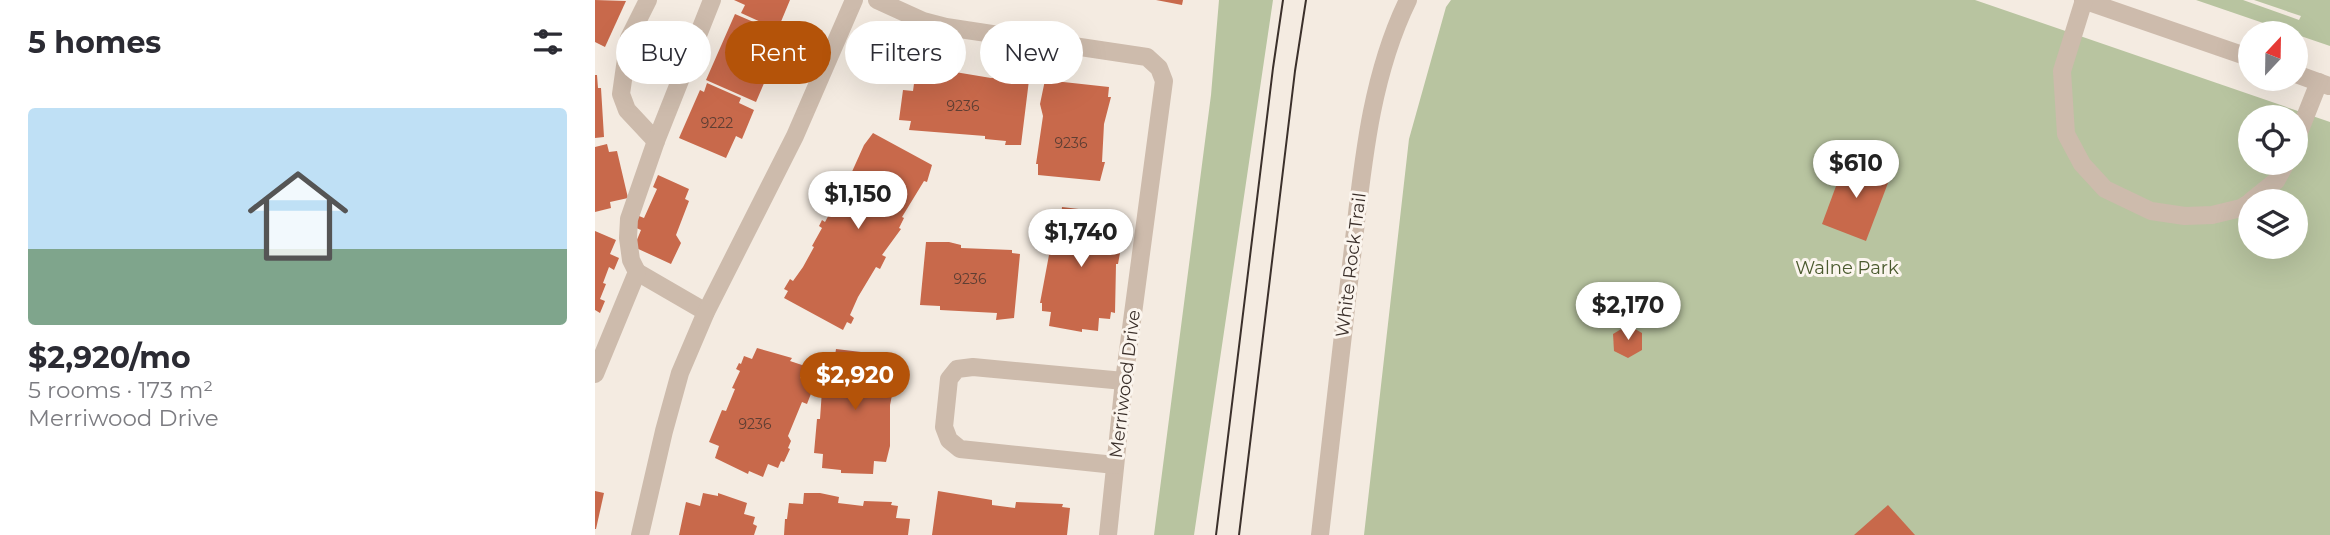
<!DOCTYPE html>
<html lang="en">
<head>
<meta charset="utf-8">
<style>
	:root { --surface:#fff; --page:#f7f7f7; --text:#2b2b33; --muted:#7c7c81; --accent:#b45309 }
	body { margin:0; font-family:Montserrat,sans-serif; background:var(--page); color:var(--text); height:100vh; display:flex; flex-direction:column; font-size:26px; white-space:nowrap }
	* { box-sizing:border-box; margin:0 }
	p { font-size:23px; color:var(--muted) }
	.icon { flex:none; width:38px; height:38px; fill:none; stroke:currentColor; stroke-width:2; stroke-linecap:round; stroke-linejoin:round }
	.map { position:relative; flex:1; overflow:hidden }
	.drawer { display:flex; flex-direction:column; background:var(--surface); width:595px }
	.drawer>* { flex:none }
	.hud { position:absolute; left:21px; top:21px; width:665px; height:63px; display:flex; gap:14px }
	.needle { width:46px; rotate:22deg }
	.buttons { position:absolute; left:1643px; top:21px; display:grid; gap:14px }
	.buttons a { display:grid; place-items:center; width:70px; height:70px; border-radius:50%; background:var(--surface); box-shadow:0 7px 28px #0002; font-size:35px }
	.price { position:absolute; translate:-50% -60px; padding:0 16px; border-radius:24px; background:#fff; color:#222; font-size:23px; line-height:46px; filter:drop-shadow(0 2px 4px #0008) }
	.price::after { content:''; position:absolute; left:50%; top:42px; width:21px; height:16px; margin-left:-10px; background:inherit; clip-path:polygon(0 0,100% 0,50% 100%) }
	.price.on { background:var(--accent); color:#fff }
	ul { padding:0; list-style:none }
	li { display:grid; align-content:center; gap:14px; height:371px; padding:0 28px }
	li span { display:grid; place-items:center; height:217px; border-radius:7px; color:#555 }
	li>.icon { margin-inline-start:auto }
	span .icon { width:126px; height:126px; fill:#fffc; stroke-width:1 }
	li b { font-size:30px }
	h2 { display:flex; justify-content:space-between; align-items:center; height:84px; padding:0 28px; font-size:30px }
	.chip { padding:0 24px; border-radius:32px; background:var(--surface); box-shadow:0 7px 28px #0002; font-size:24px; line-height:63px }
	.chip.on { background:var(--accent); color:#fff }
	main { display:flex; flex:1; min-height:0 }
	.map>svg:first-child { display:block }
	.green { fill:#b8c4a0; fill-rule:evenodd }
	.building { fill:#c8694b }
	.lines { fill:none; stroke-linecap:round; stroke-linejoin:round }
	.minor { stroke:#cdbbac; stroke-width:18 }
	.tram { stroke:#3b302b; stroke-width:2 }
	.labels { text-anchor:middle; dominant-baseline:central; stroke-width:6; stroke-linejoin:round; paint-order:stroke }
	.number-label { font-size:14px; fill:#5e3e33 }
	.street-label { font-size:18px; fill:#3b302b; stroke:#fbf5ee }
	.park-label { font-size:18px; fill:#4a5a2e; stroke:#fbf5ee }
</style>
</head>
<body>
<main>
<section class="drawer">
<h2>5 homes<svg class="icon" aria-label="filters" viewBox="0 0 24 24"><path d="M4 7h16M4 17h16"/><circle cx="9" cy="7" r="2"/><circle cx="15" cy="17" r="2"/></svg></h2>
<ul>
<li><span style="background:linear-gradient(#bfe0f5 65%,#7fa58c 0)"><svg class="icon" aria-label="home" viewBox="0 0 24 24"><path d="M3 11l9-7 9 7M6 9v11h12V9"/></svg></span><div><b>$2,920/mo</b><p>5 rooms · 173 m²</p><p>Merriwood Drive</p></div></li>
</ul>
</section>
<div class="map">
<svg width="1735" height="535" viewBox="0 0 1735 535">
	<rect width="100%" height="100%" fill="#f4ebe1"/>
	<!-- green -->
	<g class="green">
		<polygon points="624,0 678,0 599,535 559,535 616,95"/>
		<path d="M856 0H1380L1735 122V535H769L814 139 851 7ZM1656 117H1701V163H1656ZM1656 201H1701V247H1656Z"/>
		<polygon points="1601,0 1648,0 1704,20 1706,16 1659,0 1735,0 1735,46"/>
	</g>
	<!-- building -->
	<g class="building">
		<polygon points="0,0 31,1 10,47 0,42"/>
		<polygon points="139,0 195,0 185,24 180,21 177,27 146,13 150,5"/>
		<polygon points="561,0 588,0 587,5"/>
		<polygon points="140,14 175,29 173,35 187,41 161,102 111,80"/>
		<polygon points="336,68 396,78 409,77 410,75 434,80 426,145 410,145 411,141 390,139 390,136 314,130 316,121 304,120 308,90 318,91 320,76 334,78"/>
		<polygon points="0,75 2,75 3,88 6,88 9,137 0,138"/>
		<polygon points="450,80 514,87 513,97 516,97 509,124 507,162 510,162 505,181 443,175 443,164 441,164 448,116 445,104"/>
		<polygon points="112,83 146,98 144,103 159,110 147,139 141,136 131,158 84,138 105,90 109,92"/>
		<polygon points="278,133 337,165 332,182 329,181 307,217 309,218 304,228 306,229 287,255 291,257 285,269 281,267 263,297 255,315 259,318 256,324 252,322 248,330 189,298 193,291 189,289 195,279 198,281 208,267 219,247 217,246 227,228 224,226 227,220 230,222 237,209 234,208 251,185 269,145"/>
		<polygon points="12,144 14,152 22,151 33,198 15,202 16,208 0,212 0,147"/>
		<polygon points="1251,159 1296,175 1271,241 1227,224"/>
		<polygon points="63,175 94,189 90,199 94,201 81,235 86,243 76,264 39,247 46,230 39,227 44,216 49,218 62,189 58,187"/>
		<polygon points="467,207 517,213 516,226 527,227 526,236 528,236 523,264 521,264 520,313 516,312 515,319 504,318 503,331 487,329 487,332 454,326 456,312 447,311 447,303 445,303 454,255 451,254 452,242 450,242 456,218 466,219"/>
		<polygon points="0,231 21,240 15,254 24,258 19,270 14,267 8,283 11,284 5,299 10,301 5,313 0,310"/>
		<polygon points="331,242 354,242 366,245 366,248 417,250 417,253 425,254 419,318 401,320 402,313 345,310 345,306 325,305"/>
		<polygon points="1033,325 1047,333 1047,350 1033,358 1019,351 1018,334"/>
		<polygon points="162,348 197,358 195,361 210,366 205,378 215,382 212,389 217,391 212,404 207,402 193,436 196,441 193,448 195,449 189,462 186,461 183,468 173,464 168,477 154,471 153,474 120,458 124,446 114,442 127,410 131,411 140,389 137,388 145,371 141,369 144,363 146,364 149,356 157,359"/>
		<polygon points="241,349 291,355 289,369 302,370 295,405 295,446 291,462 279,461 278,474 246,473 246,470 227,468 228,454 219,453 222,419 225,419 229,361 239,362"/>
		<polygon points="0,491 9,493 1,529 0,529"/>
		<polygon points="343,491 397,500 397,505 420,508 421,502 468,504 467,507 475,508 472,535 337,535"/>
		<polygon points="108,493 123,496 123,493 152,503 149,514 160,517 158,524 162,526 159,535 84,535 91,502 105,506"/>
		<polygon points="209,493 225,493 244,497 243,503 268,506 269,501 297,502 296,505 303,506 301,518 315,519 313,535 189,535 190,519 192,519 194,503 208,504"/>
		<polygon points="1293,505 1320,535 1259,535"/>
	</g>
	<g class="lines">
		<!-- minor -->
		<g class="minor">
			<polyline points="53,0 34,38 26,94 32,110 61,141"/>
			<polyline points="282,0 328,21 351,27 552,57 564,68 569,81 529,381 513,535"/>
			<polyline points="1488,0 1656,58"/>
			<polyline points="1489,0 1467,71 1471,134 1487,164 1510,189 1556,211 1590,216 1617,215 1646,208 1656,202"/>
			<polyline points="1701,74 1734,86"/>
			<polyline points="1701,140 1724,82"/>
			<polyline points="1656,201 1681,181 1691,163"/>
			<polyline points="42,272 111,312"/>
			<polyline points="0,374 42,272 36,260 33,238 34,219 61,141 117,0"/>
			<polyline points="520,465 365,449 354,440 349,427 354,379 362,369 378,367 529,381"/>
			<polyline points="45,535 69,431 85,373 111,312 200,136 259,0"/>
			<path d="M725 535C736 445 746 355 756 265 767 175 773 82 813 0"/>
		</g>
		<!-- tram -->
		<g class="tram">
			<polyline points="621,535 678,68 688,0"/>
			<polyline points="644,535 700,71 711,0"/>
		</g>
	</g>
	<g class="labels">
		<!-- number labels -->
		<g class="number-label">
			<text x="368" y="106">9236</text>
			<text x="122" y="123">9222</text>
			<text x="476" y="143">9236</text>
			<text x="375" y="279">9236</text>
			<text x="160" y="424">9236</text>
		</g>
		<!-- street labels -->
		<g class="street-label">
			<text transform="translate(756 265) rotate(-83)">White Rock Trail</text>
			<text transform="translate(530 384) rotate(-83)">Merriwood Drive</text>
		</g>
		<!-- park labels -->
		<g class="park-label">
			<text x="1252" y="268">Walne Park</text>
		</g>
	</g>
</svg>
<div class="buttons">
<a><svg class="needle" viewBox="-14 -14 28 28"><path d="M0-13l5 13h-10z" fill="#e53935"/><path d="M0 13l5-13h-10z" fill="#7c7c81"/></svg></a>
<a><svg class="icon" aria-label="locate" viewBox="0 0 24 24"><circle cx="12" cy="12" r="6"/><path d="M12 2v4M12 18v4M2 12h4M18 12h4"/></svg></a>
<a><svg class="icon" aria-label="layers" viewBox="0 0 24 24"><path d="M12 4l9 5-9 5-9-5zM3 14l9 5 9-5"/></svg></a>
</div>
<b class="price" style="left:1261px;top:200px">$610</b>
<b class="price" style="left:263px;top:231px">$1,150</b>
<b class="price" style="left:486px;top:269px">$1,740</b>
<b class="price" style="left:1033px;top:342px">$2,170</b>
<b class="price on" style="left:260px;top:412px">$2,920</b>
<div class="hud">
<a class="chip">Buy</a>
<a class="chip on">Rent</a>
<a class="chip">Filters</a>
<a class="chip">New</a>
</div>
</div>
</main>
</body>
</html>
